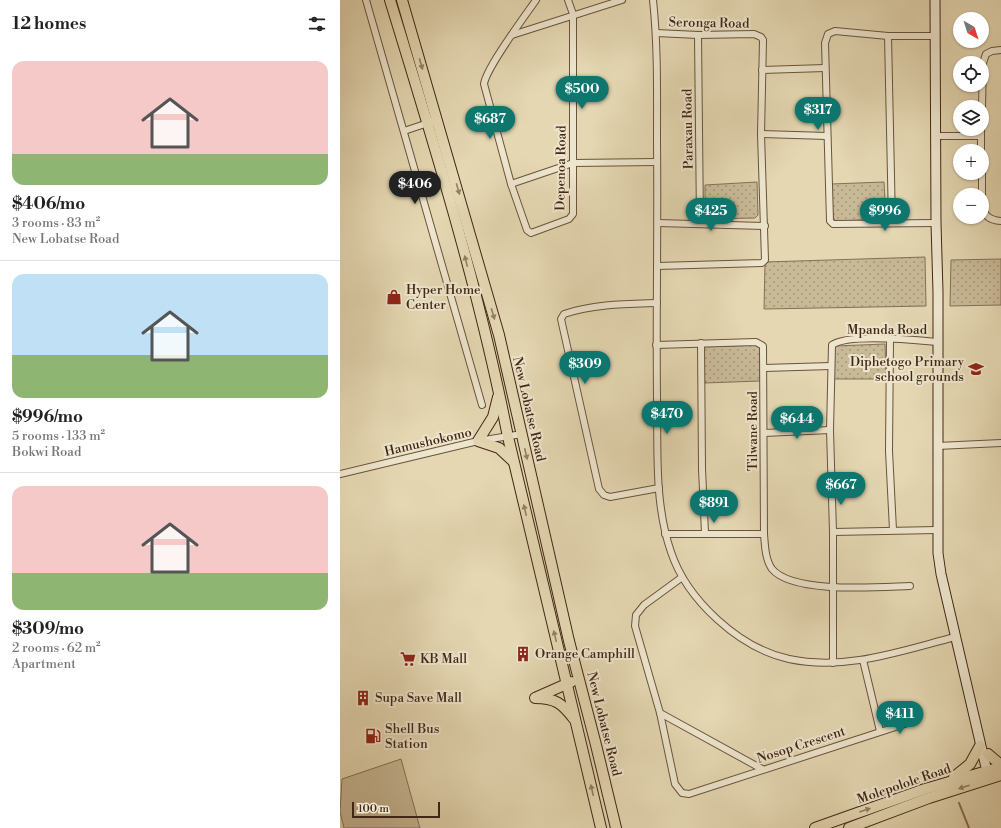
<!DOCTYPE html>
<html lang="en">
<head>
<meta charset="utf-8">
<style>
	:root { --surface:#fff; --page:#f6f6f6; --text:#222; --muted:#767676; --line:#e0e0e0; --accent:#0f766e }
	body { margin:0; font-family:"Libre Bodoni",serif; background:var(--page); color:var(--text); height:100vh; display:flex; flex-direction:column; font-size:15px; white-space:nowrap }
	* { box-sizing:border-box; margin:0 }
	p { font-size:13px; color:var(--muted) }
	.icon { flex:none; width:22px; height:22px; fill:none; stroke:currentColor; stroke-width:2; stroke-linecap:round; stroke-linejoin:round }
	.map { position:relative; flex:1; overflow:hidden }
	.drawer { display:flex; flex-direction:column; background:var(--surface); width:340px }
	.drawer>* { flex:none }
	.needle { width:26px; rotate:141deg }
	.tools { position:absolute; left:613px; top:12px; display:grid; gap:8px }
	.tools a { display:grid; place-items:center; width:36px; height:36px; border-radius:50%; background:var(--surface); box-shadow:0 1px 3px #0004; font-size:20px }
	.scale { position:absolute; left:12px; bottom:10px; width:88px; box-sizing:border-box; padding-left:4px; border:2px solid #412714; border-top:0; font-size:11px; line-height:14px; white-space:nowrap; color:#412714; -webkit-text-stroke:3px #ede5cd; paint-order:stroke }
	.price { position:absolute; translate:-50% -34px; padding:0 9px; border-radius:14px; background:var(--accent); color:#fff; font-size:13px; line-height:26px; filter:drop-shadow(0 1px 2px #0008) }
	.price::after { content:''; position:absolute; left:50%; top:24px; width:12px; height:9px; margin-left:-6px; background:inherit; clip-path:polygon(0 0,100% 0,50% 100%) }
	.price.active { background:#222; color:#fff }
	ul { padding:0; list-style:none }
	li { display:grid; align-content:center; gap:8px; height:212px; padding:0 12px }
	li+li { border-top:1px solid var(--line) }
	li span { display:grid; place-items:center; height:124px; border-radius:12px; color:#555 }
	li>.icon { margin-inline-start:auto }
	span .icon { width:72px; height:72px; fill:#fffc; stroke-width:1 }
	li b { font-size:17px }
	h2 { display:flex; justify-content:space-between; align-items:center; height:48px; padding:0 12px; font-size:17px }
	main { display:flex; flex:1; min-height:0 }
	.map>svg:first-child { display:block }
	.green { fill:#c8b997; stroke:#847056 }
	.park { fill:url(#park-dots); stroke:#847056 }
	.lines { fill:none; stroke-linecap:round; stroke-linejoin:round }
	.stream { stroke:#826d52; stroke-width:2 }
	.street-casing { stroke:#6a533c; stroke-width:8 }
	.secondary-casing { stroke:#412714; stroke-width:11 }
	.primary-casing { stroke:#412714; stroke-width:12 }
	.street { stroke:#ede5cd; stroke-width:6 }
	.secondary { stroke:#ede5cd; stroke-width:9 }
	.primary { stroke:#e4d7b2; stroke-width:10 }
	.oneway { fill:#927f63 }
	.labels { text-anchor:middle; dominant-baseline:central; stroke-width:4; stroke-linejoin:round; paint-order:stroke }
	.street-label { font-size:13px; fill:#412714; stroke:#ede5cd }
	.poi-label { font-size:13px; fill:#412714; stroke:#ede5cd; text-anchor:start }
</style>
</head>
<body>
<main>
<section class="drawer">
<h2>12 homes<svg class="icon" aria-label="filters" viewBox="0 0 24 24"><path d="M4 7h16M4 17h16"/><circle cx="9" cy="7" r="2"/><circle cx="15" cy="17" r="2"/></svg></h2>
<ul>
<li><span style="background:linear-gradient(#f6c9c9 75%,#8fb573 0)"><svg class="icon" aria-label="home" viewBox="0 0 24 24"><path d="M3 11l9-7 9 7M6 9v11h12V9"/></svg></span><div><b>$406/mo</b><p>3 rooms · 83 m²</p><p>New Lobatse Road</p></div></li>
<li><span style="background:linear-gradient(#bfe0f5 65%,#8fb573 0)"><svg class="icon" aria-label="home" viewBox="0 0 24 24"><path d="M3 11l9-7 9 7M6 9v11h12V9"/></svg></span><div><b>$996/mo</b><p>5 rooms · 133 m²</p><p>Bokwi Road</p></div></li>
<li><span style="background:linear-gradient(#f6c9c9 70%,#8fb573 0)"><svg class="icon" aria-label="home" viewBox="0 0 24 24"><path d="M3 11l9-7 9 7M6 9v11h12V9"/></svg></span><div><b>$309/mo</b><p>2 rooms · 62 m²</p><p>Apartment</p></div></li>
</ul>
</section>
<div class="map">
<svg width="661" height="828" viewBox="0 0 661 828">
	<defs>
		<pattern id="park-dots" width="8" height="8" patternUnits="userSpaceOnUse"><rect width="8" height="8" fill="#c8b997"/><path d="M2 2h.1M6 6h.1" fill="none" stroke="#a4967a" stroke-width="1.8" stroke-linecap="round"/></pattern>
	</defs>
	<rect width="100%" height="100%" fill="#e4d7b2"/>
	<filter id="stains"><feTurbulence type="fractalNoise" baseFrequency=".005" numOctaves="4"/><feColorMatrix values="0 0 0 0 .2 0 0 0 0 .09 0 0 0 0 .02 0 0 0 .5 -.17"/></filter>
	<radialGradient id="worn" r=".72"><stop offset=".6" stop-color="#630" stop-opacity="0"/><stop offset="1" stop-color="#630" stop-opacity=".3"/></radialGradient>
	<!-- green -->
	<polygon class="green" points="61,759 80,828 4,828 0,812 2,779"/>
	<!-- park -->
	<g class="park">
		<polygon points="417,182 418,215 415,218 365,219 365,185"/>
		<polygon points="544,182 546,219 495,221 493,217 491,184"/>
		<polygon points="585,257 586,306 424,309 425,262"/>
		<polygon points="661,259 661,305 610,306 611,260"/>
		<polygon points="545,344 546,379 494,379 493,348 496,346"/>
		<polygon points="416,345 420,348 420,381 365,383 361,347"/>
	</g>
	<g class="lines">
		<!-- stream -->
		<polyline class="stream" points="619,803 629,828"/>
		<defs>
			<g id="street">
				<polyline points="26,0 142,405"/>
				<path d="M196 0C185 16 146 68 144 84L171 184 187 230 191 233 229 219 233 214V14L228 0"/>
				<path d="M313 0C318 47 317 95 317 143 318 228 316 312 317 397 318 449 314 503 331 552 347 600 399 648 449 659 506 671 560 651 615 637"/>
				<polyline points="316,33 358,35 414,34 421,37 423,40 421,134 425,260 422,263 317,266"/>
				<polyline points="172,35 282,0"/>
				<polyline points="358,35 360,223"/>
				<polyline points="548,36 552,223"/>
				<polyline points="596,36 548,36 495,31 488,34 485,43 490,221 493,224 596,223"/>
				<polyline points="422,70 485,68"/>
				<polyline points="642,107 643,63 646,54 652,51 661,50"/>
				<polyline points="641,129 641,151"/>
				<polyline points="64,131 91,122"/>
				<polyline points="421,134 487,136"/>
				<polyline points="596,136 641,136"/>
				<polyline points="642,173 642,195"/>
				<polyline points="171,184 233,163 317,162"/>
				<path d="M642 204C644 216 649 220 661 221"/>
				<polyline points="318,223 425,226"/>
				<path d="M317 303C286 304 254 304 224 314L221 319 259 489 264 495 270 497 319 488"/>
				<polyline points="550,339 549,451 553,530"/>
				<polyline points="361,343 362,469 365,533"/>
				<path d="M316 345 416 342 423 346 424 534C425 545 425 559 432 569 453 594 538 587 570 586"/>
				<polyline points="424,368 491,366"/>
				<polyline points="424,433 490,430"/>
				<polyline points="597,446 661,443"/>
				<polyline points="0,474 138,441 182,434"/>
				<polyline points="493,532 597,530"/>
				<polyline points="325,534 424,534"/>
				<polyline points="341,578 304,605 296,615 295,626 320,713 335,784 342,793 349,794 574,721"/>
				<polyline points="523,660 540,731"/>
				<path d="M493 663V532L490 430 492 345C508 333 576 340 598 342"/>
				<polyline points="320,713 422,769"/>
			</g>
			<polyline id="secondary" points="595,0 596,223 598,292 598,553 601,574 648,776"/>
			<g id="primary">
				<path d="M50 0C94 144 139 288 168 437L261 828"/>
				<polyline points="62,0 159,335 229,641 256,745 276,828"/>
				<polyline points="158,397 153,417 138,441 159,448 173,461"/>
				<polyline points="197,697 231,682"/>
				<path d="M195 698C215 698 222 703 234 719"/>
				<polyline points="648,754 661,765"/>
				<polyline points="614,777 630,764 640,746"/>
				<polyline points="475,828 585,789 661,767"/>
				<polyline points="509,828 589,798 661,775"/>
			</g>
		</defs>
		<!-- street casing -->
		<use href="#street" class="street-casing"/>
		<!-- secondary casing -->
		<use href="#secondary" class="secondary-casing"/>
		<!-- primary casing -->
		<use href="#primary" class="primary-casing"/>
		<!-- street -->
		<use href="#street" class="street"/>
		<!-- secondary -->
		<use href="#secondary" class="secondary"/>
		<!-- primary -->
		<use href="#primary" class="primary"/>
	</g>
	<!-- one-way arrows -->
	<defs><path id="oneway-solid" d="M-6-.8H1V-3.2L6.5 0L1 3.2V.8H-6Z"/></defs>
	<g class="oneway">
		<use href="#oneway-solid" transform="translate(81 64) rotate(74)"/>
		<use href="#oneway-solid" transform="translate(118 189) rotate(74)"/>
		<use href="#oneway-solid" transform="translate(126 261) rotate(-104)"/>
		<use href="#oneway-solid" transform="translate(153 314) rotate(74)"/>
		<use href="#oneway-solid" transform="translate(186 454) rotate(77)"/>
		<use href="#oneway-solid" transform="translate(185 510) rotate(-103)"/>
		<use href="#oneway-solid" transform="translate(215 636) rotate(-103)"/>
		<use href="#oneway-solid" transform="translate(624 787) rotate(162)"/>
		<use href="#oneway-solid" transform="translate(252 790) rotate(-103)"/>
		<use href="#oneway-solid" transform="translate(525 810) rotate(-19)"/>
	</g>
	<!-- icons -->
	<defs>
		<symbol id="shop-bare" viewBox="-9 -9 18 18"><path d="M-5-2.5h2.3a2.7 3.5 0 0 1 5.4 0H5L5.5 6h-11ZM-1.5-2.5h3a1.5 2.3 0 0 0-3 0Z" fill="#8f2418" stroke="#ede5cd" stroke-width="2.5" paint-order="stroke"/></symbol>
		<symbol id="school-bare" viewBox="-9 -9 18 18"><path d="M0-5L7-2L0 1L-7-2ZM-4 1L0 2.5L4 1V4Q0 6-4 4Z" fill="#8f2418" stroke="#ede5cd" stroke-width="2.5" paint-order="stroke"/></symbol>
		<symbol id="building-bare" viewBox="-9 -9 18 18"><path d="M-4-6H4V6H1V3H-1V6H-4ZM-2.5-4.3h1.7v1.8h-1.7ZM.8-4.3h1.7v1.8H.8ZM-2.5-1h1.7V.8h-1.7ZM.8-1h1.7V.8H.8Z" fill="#8f2418" stroke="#ede5cd" stroke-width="2.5" paint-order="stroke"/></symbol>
		<symbol id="supermarket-bare" viewBox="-9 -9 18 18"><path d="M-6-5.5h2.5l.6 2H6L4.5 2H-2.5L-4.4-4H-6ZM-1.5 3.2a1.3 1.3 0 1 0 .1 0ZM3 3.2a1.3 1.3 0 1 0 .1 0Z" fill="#8f2418" stroke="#ede5cd" stroke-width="2.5" paint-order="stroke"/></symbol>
		<symbol id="fuel-bare" viewBox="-9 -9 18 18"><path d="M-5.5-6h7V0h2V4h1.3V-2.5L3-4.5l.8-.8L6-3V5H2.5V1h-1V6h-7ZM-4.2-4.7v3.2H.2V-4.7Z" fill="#8f2418" stroke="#ede5cd" stroke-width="2.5" paint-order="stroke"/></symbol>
	</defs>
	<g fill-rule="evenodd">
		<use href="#shop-bare" x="43" y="286" width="22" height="22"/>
		<use href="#school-bare" x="625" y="358" width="22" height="22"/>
		<use href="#building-bare" x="172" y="643" width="22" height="22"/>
		<use href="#supermarket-bare" x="57" y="648" width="22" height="22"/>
		<use href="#building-bare" x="12" y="687" width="22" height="22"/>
		<use href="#fuel-bare" x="22" y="725" width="22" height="22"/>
	</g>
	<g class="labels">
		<!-- street labels -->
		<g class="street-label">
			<text transform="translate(369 23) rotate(1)">Seronga Road</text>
			<text transform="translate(348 129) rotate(-91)">Paraxau Road</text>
			<text transform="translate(221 168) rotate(-89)">Depenoa Road</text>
			<text x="547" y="330">Mpanda Road</text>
			<text transform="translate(189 409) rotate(77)">New Lobatse Road</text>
			<text transform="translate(413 431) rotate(-90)">Tilwane Road</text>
			<text transform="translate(88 442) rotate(-13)">Hamushokomo</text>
			<text transform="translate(264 724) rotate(76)">New Lobatse Road</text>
			<text transform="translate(461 745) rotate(-18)">Nosop Crescent</text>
			<text transform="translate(564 784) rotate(-19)">Molepolole Road</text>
		</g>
		<!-- poi labels -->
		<g class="poi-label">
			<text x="66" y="290">Hyper Home<tspan x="66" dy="15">Center</tspan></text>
			<text x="624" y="362" text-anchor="end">Diphetogo Primary<tspan x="624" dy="15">school grounds</tspan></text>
			<text x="195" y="654">Orange Camphill</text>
			<text x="80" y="659">KB Mall</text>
			<text x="35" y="698">Supa Save Mall</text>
			<text x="45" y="729">Shell Bus<tspan x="45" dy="15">Station</tspan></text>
		</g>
	</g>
	<rect width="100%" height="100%" filter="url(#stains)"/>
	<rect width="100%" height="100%" fill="url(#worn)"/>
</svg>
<div class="tools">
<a><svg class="needle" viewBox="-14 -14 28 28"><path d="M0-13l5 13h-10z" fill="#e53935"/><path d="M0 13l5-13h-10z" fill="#767676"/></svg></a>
<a><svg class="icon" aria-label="locate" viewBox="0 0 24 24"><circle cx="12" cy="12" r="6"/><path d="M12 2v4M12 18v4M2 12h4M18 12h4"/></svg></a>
<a><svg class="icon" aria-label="layers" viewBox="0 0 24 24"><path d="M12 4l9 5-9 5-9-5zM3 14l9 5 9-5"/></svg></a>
<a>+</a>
<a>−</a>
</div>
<div class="scale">100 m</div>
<b class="price" style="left:242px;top:110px">$500</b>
<b class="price" style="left:478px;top:131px">$317</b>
<b class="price" style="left:150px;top:140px">$687</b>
<b class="price active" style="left:75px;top:205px">$406</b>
<b class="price" style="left:371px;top:232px">$425</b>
<b class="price" style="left:545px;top:232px">$996</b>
<b class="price" style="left:245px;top:385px">$309</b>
<b class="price" style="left:327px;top:435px">$470</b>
<b class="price" style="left:457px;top:440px">$644</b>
<b class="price" style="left:501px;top:506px">$667</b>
<b class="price" style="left:374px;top:524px">$891</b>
<b class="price" style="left:560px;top:735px">$411</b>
</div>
</main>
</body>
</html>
